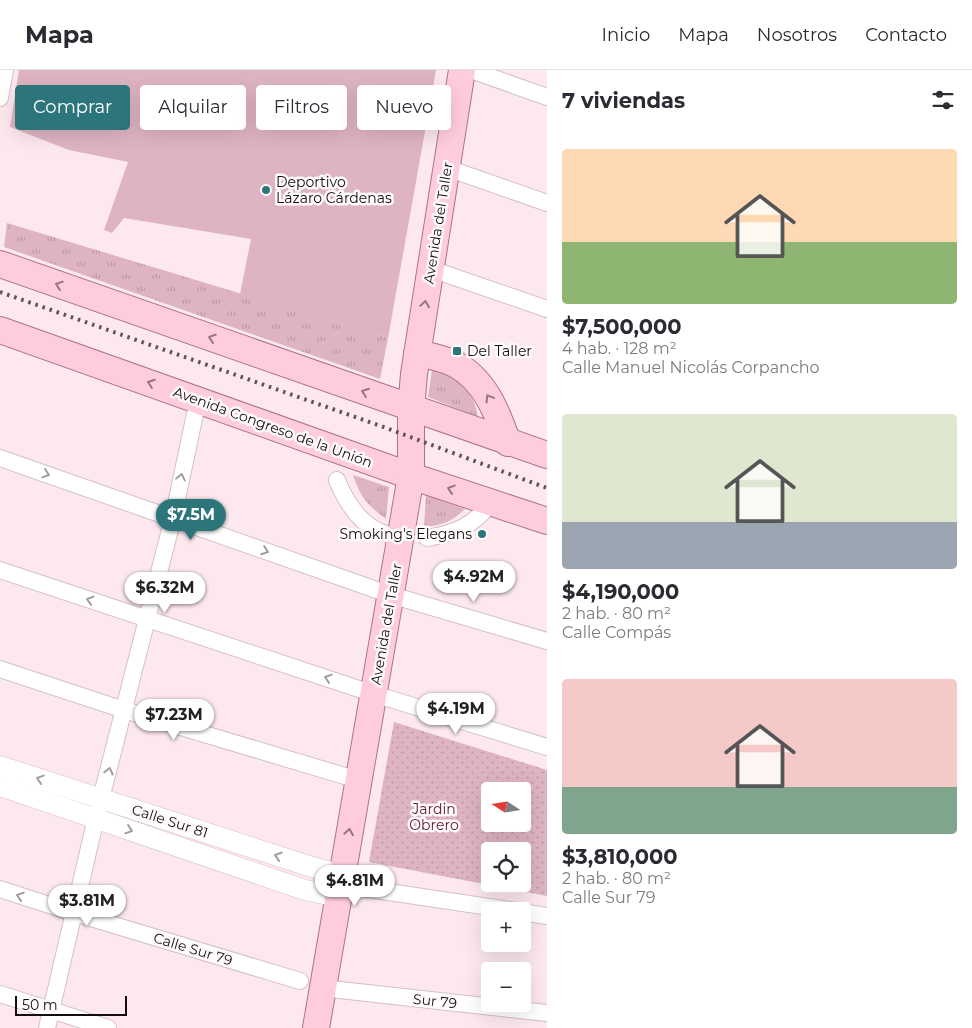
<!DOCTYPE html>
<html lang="es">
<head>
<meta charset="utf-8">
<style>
	:root { --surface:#fff; --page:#f2f2f3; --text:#2b2b33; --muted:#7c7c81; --line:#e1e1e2; --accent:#2c767b }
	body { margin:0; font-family:Montserrat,sans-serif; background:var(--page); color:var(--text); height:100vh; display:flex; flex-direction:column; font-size:19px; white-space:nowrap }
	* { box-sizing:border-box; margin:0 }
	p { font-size:16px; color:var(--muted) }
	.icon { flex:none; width:28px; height:28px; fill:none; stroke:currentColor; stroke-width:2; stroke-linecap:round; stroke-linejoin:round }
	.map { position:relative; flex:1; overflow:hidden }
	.panel { display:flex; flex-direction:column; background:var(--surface); width:425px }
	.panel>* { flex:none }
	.top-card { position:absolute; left:15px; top:15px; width:456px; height:45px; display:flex; gap:10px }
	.needle { width:32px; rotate:282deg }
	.controls { position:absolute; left:481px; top:712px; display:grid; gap:10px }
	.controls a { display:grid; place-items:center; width:50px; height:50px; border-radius:5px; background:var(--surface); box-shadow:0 5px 20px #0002; font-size:25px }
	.scale { position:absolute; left:15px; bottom:12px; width:112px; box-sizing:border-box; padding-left:5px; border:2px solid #130d0f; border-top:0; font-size:14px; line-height:18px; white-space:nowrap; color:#130d0f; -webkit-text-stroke:4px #fefafb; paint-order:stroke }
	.price { position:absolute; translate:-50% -42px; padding:0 11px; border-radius:18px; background:#fff; color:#222; font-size:16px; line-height:32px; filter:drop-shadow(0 1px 2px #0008) }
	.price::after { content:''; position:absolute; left:50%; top:30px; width:15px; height:11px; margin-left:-8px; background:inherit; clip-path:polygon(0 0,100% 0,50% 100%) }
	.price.selected { background:var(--accent); color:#fff }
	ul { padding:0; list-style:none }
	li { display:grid; align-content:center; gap:10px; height:265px; padding:0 15px }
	li span { display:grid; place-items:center; height:155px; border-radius:5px; color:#555 }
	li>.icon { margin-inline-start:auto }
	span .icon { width:90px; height:90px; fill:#fffc; stroke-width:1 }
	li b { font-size:21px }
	h2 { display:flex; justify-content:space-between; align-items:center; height:60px; padding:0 15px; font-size:21px }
	.tag { padding:0 18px; border-radius:5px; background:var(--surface); box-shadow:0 5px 20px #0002; font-size:18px; line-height:45px }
	.tag.selected { background:var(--accent); color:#fff }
	header { display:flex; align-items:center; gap:30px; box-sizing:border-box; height:70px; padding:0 25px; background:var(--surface); border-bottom:1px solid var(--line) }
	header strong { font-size:24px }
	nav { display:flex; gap:28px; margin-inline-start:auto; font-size:18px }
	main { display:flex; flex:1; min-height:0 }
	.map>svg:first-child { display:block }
	.grass { fill:url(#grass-tufts) }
	.park { fill:url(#park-dots); fill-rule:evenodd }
	.pitch { fill:#dfb4c2 }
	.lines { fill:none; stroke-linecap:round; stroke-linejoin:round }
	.minor-casing { stroke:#d4c0c6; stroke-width:18 }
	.tertiary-casing { stroke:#d4c0c6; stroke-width:21 }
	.primary-casing { stroke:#ac7387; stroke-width:28 }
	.minor { stroke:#fff; stroke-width:16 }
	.tertiary { stroke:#fff; stroke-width:20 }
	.primary { stroke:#fcd; stroke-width:26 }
	.rail { stroke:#5d5255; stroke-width:4; stroke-dasharray:2.5 5; stroke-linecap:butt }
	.oneway { stroke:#957680 }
	.oneway2 { stroke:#a19e9f }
	.poi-dot { fill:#2c767b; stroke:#fefafb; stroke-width:2 }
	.labels { text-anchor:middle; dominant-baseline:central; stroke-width:5; stroke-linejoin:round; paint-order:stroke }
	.poi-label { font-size:14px; fill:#130d0f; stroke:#fefafb; text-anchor:start }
	.street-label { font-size:14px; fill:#130d0f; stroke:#fefafb }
	.park-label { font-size:14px; fill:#60203b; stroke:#fefafb }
</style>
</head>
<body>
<header>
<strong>Mapa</strong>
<nav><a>Inicio</a><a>Mapa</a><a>Nosotros</a><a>Contacto</a></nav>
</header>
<main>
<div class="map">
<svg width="547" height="958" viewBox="0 0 547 958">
	<defs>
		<pattern id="grass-tufts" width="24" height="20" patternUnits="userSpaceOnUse" patternTransform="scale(1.25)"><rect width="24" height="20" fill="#dfb4c2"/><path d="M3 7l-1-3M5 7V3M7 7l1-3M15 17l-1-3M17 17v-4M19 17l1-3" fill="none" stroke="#be9aa6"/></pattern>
		<pattern id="park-dots" width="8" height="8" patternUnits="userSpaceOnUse" patternTransform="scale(1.25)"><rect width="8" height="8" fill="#dfb4c2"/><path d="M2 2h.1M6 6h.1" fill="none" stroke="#be9aa6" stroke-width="1.8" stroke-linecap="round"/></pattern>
	</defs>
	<rect width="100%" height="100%" fill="#fce8ee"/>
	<!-- grass -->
	<g class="grass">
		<polygon points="7,153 388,268 380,309 4,177"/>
		<path d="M433 293C455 308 474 319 478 347L428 327Z"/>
		<path d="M353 405 389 417 386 449C367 435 361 428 353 405Z"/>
		<path d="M426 425 465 439C451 452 443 455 424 457Z"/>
	</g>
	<!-- park -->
	<path class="park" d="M394 652 547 700V826L369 792ZM490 721H522V754H490ZM490 781H522V814H490Z"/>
	<!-- pitch -->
	<polygon class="pitch" points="19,0 436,0 388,268 240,224 251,169 124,148 112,163 104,160 128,92 69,80 10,57"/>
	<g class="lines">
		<defs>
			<g id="minor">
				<polyline points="471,0 547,27"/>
				<polyline points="0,28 5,0"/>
				<polyline points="447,98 547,133"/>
				<polyline points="431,199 547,239"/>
				<polyline points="0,388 391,525 547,571"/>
				<path d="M337 410C345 430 358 451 378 461 385 464 394 466 401 468"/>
				<path d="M427 468C456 463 473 456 491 433"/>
				<polyline points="0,500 374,624 547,677"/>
				<polyline points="0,599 124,640 358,710"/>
				<polyline points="342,805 362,818 516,841"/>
				<polyline points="0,819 74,843 300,911"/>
				<polyline points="522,842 547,846"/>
				<polyline points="322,918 547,943"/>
				<polyline points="0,924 108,958"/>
				<polyline points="47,958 96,748 173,448 198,330"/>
			</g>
			<g id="tertiary">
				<polyline points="0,696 312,797 342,805"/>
				<polyline points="0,716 305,820 338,827"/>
			</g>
			<g id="primary">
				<polyline points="0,194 547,385"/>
				<polyline points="0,260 411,406 547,451"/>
				<path d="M417 283C430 286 443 288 455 294 485 310 497 342 508 373"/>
				<polyline points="316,958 411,406 411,339 414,304 462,0"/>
			</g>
		</defs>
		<!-- minor casing -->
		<use href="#minor" class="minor-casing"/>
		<!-- tertiary casing -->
		<use href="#tertiary" class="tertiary-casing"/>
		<!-- primary casing -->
		<use href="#primary" class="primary-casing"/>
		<!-- minor -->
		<use href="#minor" class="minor"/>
		<!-- tertiary -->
		<use href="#tertiary" class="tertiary"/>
		<!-- primary -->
		<use href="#primary" class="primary"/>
		<!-- rail -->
		<polyline class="rail" points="0,222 378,355 547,418"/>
	</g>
	<!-- one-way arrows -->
	<defs><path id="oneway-chevron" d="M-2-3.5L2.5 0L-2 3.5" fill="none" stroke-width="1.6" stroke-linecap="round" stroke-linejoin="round" transform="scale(1.25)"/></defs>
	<g class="oneway">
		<use href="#oneway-chevron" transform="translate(59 215) rotate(-161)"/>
		<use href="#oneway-chevron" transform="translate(425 234) rotate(-81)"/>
		<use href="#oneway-chevron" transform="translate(212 268) rotate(-161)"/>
		<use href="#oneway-chevron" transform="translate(151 313) rotate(-160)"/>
		<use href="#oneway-chevron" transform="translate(365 322) rotate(-160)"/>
		<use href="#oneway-chevron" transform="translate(489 328) rotate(-121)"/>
		<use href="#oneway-chevron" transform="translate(451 419) rotate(-162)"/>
		<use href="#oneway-chevron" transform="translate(349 762) rotate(-80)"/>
	</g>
	<g class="oneway2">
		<use href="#oneway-chevron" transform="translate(46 404) rotate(19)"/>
		<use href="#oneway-chevron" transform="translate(181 407) rotate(-78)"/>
		<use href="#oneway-chevron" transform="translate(265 481) rotate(20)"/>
		<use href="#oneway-chevron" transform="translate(90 530) rotate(-162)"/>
		<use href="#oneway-chevron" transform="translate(328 608) rotate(-162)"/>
		<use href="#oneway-chevron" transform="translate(109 701) rotate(-76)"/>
		<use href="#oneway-chevron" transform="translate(40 709) rotate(-162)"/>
		<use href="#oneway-chevron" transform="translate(129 760) rotate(19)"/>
		<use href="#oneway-chevron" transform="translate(278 786) rotate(-162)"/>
		<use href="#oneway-chevron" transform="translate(20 826) rotate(-162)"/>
	</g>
	<!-- markers -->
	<g class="poi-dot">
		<circle cx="266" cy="120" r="5"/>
		<rect x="452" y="276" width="10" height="10" rx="2.5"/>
		<circle cx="482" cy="464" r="5"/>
	</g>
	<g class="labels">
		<!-- poi labels -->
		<g class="poi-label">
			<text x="276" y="112">Deportivo<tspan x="276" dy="16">Lázaro Cárdenas</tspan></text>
			<text x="467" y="281">Del Taller</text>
			<text x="472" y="464" text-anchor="end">Smoking's Elegans</text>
		</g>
		<!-- street labels -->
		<g class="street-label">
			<text transform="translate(438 153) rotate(-81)">Avenida del Taller</text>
			<text transform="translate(273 357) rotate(20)">Avenida Congreso de la Unión</text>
			<text transform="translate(386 554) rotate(-80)">Avenida del Taller</text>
			<text transform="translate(170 751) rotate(18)">Calle Sur 81</text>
			<text transform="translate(193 879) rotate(17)">Calle Sur 79</text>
			<text transform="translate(435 931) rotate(6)">Sur 79</text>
		</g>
		<!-- park labels -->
		<g class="park-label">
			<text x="434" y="739">Jardin<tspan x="434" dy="16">Obrero</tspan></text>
		</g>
	</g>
</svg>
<div class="controls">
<a><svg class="needle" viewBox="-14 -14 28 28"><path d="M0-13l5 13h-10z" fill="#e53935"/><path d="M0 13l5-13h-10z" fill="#7c7c81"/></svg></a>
<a><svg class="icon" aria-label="locate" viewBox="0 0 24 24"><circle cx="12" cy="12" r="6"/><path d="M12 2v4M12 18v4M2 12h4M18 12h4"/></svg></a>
<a>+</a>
<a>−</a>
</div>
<div class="scale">50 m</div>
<b class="price selected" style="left:191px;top:471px">$7.5M</b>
<b class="price" style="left:474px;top:533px">$4.92M</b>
<b class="price" style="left:165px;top:544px">$6.32M</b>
<b class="price" style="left:456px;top:665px">$4.19M</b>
<b class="price" style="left:174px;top:671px">$7.23M</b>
<b class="price" style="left:355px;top:837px">$4.81M</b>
<b class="price" style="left:87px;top:857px">$3.81M</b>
<div class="top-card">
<a class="tag selected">Comprar</a>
<a class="tag">Alquilar</a>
<a class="tag">Filtros</a>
<a class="tag">Nuevo</a>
</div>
</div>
<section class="panel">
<h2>7 viviendas<svg class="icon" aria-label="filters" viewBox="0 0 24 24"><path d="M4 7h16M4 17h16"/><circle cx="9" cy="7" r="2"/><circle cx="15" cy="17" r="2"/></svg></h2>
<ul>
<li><span style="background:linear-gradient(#ffd9b3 60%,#8fb573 0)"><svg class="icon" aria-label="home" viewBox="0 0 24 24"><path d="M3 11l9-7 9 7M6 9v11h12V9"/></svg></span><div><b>$7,500,000</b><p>4 hab. · 128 m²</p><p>Calle Manuel Nicolás Corpancho</p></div></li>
<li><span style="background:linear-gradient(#dfe7d0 70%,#9aa5b1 0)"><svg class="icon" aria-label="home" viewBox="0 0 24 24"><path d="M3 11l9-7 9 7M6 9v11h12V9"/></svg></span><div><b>$4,190,000</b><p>2 hab. · 80 m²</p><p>Calle Compás</p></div></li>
<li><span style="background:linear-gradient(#f6c9c9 70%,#7fa58c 0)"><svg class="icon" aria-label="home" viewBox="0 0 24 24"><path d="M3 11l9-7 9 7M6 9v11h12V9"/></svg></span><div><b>$3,810,000</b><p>2 hab. · 80 m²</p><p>Calle Sur 79</p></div></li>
</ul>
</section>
</main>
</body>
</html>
